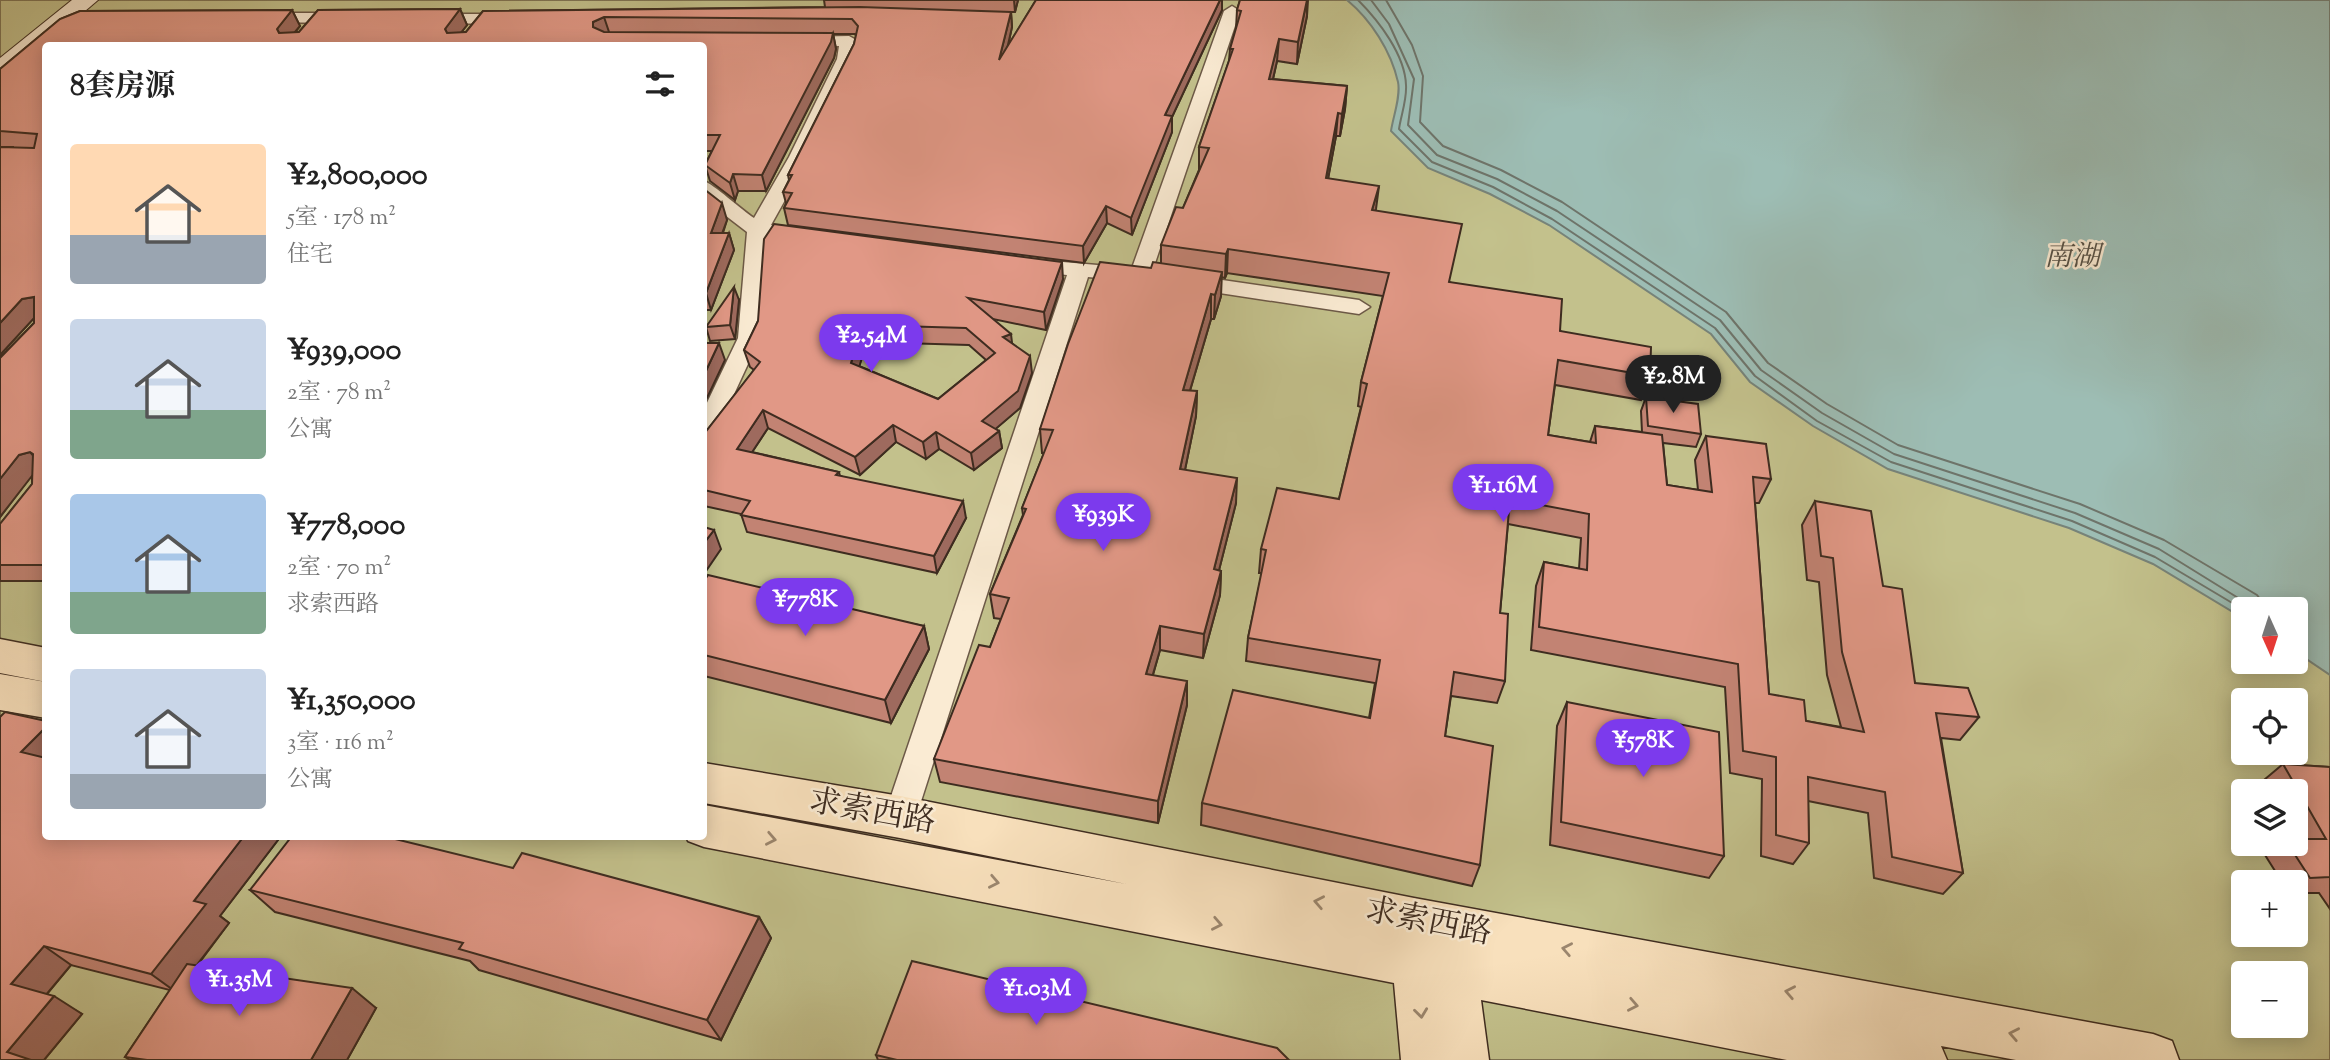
<!DOCTYPE html>
<html lang="zh">
<head>
<meta charset="utf-8">
<style>
	:root { --surface:#fff; --page:#f2f2f2; --text:#222; --muted:#767676; --accent:#7c3aed }
	body { margin:0; font-family:"Sorts Mill Goudy","Noto Serif SC",serif; background:var(--page); color:var(--text); height:100vh; display:flex; flex-direction:column; font-size:26px; white-space:nowrap }
	* { box-sizing:border-box; margin:0 }
	p { font-size:23px; color:var(--muted) }
	.icon { flex:none; width:38px; height:38px; fill:none; stroke:currentColor; stroke-width:2; stroke-linecap:round; stroke-linejoin:round }
	.map { position:relative; flex:1; overflow:hidden }
	.panel { position:absolute; left:42px; top:42px; width:665px; height:798px; display:flex; flex-direction:column; background:var(--surface); border-radius:7px; box-shadow:0 4px 18px #0003 }
	.panel>* { flex:none }
	.needle { width:46px; rotate:177deg }
	.buttons { position:absolute; left:2231px; top:597px; display:grid; gap:14px }
	.buttons a { display:grid; place-items:center; width:77px; height:77px; border-radius:7px; background:var(--surface); box-shadow:0 4px 18px #0003; font-size:35px }
	.price { position:absolute; translate:-50% -60px; padding:0 16px; border-radius:24px; background:var(--accent); color:#fff; font-size:23px; line-height:46px; filter:drop-shadow(0 2px 4px #0008) }
	.price::after { content:''; position:absolute; left:50%; top:42px; width:21px; height:16px; margin-left:-10px; background:inherit; clip-path:polygon(0 0,100% 0,50% 100%) }
	.price.selected { background:#222; color:#fff }
	ul { padding:0; list-style:none }
	li { display:flex; align-items:center; gap:21px; height:175px; padding:0 28px }
	li span { display:grid; place-items:center; flex:none; width:196px; height:140px; border-radius:7px; color:#555 }
	li>.icon { margin-inline-start:auto }
	span .icon { width:84px; height:84px; fill:#fffc; stroke-width:1 }
	li b { font-size:30px }
	h2 { display:flex; justify-content:space-between; align-items:center; height:84px; padding:0 28px; font-size:30px }
	.map>svg:first-child { display:block }
	.green { fill:#c3c18c; stroke:#807656; stroke-width:2; fill-rule:evenodd }
	.water { fill:#9dbdb4; stroke:#778379; stroke-width:2 }
	.lines { fill:none; stroke-linecap:round; stroke-linejoin:round }
	.shore { stroke:#6e746a; stroke-width:2 }
	.street-casing { stroke:#6c5947; stroke-width:3 }
	.secondary-casing { stroke:#3e2c20; stroke-width:2 }
	.primary-casing { stroke:#3e2c20; stroke-width:3 }
	.street { fill:#faebd3; fill-rule:evenodd }
	.secondary { fill:#faebd3; fill-rule:evenodd }
	.primary { fill:#f8e0bc; fill-rule:evenodd }
	.wall { fill:#c28373; stroke:#3e2c20; stroke-width:2; fill-rule:evenodd }
	.shaded-wall { fill:#9e6a5e; stroke:#3e2c20; stroke-width:2 }
	.building { fill:#e19886; stroke:#3e2c20; stroke-width:2; fill-rule:evenodd }
	.oneway { stroke:#9b866e }
	.labels { text-anchor:middle; dominant-baseline:central; stroke-width:5; stroke-linejoin:round; paint-order:stroke }
	.water-label { font-size:28px; font-style:italic; fill:#565045; stroke:#faebd3 }
	.near-street-label { font-size:32px; fill:#3e2c20; stroke:#faebd3 }
</style>
</head>
<body>
<div class="map">
<svg width="2330" height="1060" viewBox="0 0 2330 1060">
	<rect width="100%" height="100%" fill="#f8e0bc"/>
	<filter id="stains"><feTurbulence type="fractalNoise" baseFrequency=".00286" numOctaves="4"/><feColorMatrix values="0 0 0 0 .2 0 0 0 0 .09 0 0 0 0 .02 0 0 0 .5 -.17"/></filter>
	<radialGradient id="worn" r=".72"><stop offset=".6" stop-color="#630" stop-opacity="0"/><stop offset="1" stop-color="#630" stop-opacity=".3"/></radialGradient>
	<!-- green -->
	<path class="green" d="M0 0H2330V1060H0ZM46 46H704V836H46ZM2244 609H2296V662H2244ZM2244 700H2296V752H2244ZM2244 791H2296V844H2244ZM2244 882H2296V934H2244ZM2244 973H2296V1026H2244Z"/>
	<!-- water -->
	<path class="water" d="M1347 0H2330V675L2296 652V609H2244L2243 618 2153 564 2069 528 1888 469 1813 426 1750 382 1711 334 1549 225 1490 194 1428 168 1391 131C1393 117 1401 96 1398 82 1391 51 1371 20 1347 0Z"/>
	<g class="lines">
		<!-- shore -->
		<g class="shore">
			<path d="M1358 0C1379 21 1405 55 1406 85 1407 100 1401 115 1399 129L1432 162 1493 187 1552 219 1715 328 1755 376 1817 421 1891 462 2072 521 2155 557 2244 610"/>
			<polyline points="1371,0 1389,24 1414,79 1408,125 1437,155 1497,179 1557,211 1720,320 1761,370 1822,413 1894,454 2075,513 2159,549 2256,609"/>
			<polyline points="1386,0 1412,45 1423,76 1420,122 1443,146 1501,170 1562,202 1726,312 1768,363 1827,404 1898,445 2080,504 2164,540 2257,595 2268,609"/>
		</g>
		<defs>
			<g id="street">
				<polygon points="1232,6 1240,11 1151,275 1140,282 1088,277 916,817 911,827 900,831 889,827 884,817 1067,275 1028,271 1017,265 1028,259 1132,268 1224,11"/>
				<polygon points="261,13 345,13 353,18 345,23 255,22 253,18"/>
				<polygon points="429,14 510,14 518,19 510,24 423,23 421,19"/>
				<path d="M849 36 858 41 855 59 809 157 771 225 806 229 816 235 806 241 768 237 760 338 716 433 713 439 704 441V409L738 338 747 232 704 199V181C712 183 743 211 754 218L789 157 837 59 839 46 798 47 789 42 798 37Z"/>
				<polygon points="1188,275 1359,300 1370,307 1359,314 1180,287 1177,282 1180,277"/>
				<rect x="0" y="350" width="46" height="16"/>
			</g>
			<polygon id="secondary" points="72,0 98,0 9,76 0,79 0,58"/>
			<g id="primary">
				<polygon points="0,639 46,648 46,682 0,673"/>
				<polygon points="0,674 46,682 46,718 0,710"/>
				<polygon points="704,763 900,796 1414,898 2153,1034 2172,1041 2179,1060 2016,1060 1941,1046 1947,1060 1787,1060 1481,1000 1489,1060 1401,1060 1394,983 704,847 688,841 686,836 704,836 704,805 1126,884 900,838 704,803"/>
			</g>
		</defs>
		<!-- street casing -->
		<use href="#street" class="street-casing"/>
		<!-- secondary casing -->
		<use href="#secondary" class="secondary-casing"/>
		<!-- primary casing -->
		<use href="#primary" class="primary-casing"/>
		<!-- street -->
		<use href="#street" class="street"/>
		<!-- secondary -->
		<use href="#secondary" class="secondary"/>
		<!-- primary -->
		<use href="#primary" class="primary"/>
	</g>
	<!-- wall -->
	<g class="wall">
		<polygon points="824,0 1018,0 1015,12 1011,12 1012,27 1008,46 1036,0 1222,0 1222,10 1172,117 1172,132 1132,235 1107,223 1084,263 788,225 784,208 786,203 783,192 789,180 788,175 854,44 856,36 855,34 833,34 836,49 834,58 766,191 738,191 735,200 710,181 705,165 712,151 704,151 704,46 46,46 46,581 0,581 0,524 32,484 32,475 0,517 0,358 34,323 34,318 0,355 0,147 14,147 0,147 0,69 60,19 80,11 292,10 300,26 295,32 299,32 318,10 460,9 467,25 461,32 466,32 483,11 825,7"/>
		<polygon points="1240,0 1308,0 1307,16 1297,64 1277,61 1273,79 1347,86 1345,109 1340,136 1336,136 1328,178 1375,210 1449,282 1560,331 1650,376 1641,400 1555,385 1548,435 1590,442 1595,426 1642,432 1641,411 1646,397 1701,434 1696,447 1663,443 1667,485 1698,490 1695,460 1706,436 1771,479 1759,503 1755,503 1769,694 1806,721 1841,727 1827,675 1819,582 1807,580 1802,525 1815,501 1883,586 1915,683 1979,717 1960,740 1941,738 1963,873 1943,894 1874,878 1868,813 1808,801 1809,843 1793,864 1761,856 1762,779 1730,773 1725,687 1531,650 1536,586 1544,562 1579,569 1581,538 1508,524 1500,613 1505,681 1497,703 1451,696 1445,736 1480,865 1472,886 1201,825 1202,803 1369,718 1375,683 1246,661 1248,638 1262,573 1259,573 1261,549 1339,499 1361,407 1358,406 1361,382 1383,296 1227,273 1225,278 1221,277 1221,296 1214,319 1211,319 1190,391 1197,391 1196,416 1185,470 1236,503 1219,570 1221,571 1220,595 1203,658 1160,650 1153,675 1187,705 1158,823 940,782 934,759 990,647 1001,619 994,618 990,594 1023,515 1022,508 1044,453 1042,453 1040,429 1151,268 1161,263 1161,245 1183,208 1199,170 1199,147 1229,61 1230,49 1236,29 1237,10"/>
		<polygon points="704,189 727,220 723,233 729,233 734,250 711,310 704,310"/>
		<path d="M1063 279 1046 330 993 319 1012 343 1032 373 1020 408 995 429 999 431 1002 448 974 470 939 449 926 459 896 442 860 475 768 428 752 452 839 472 840 476 966 518 937 573 747 532 741 514 704 506V434L754 370 750 367 744 350 758 321ZM867 342 969 345 986 360 938 399 859 366Z"/>
		<polygon points="739,300 735,339 710,341 706,327"/>
		<polygon points="704,581 924,626 929,649 891,723 704,676"/>
		<polygon points="1567,702 1724,856 1709,878 1550,845 1557,726"/>
		<polygon points="2283,764 2330,767 2330,909 2319,893 2296,893 2296,882 2282,882 2265,855 2280,844 2296,844 2296,791 2270,791 2264,780"/>
		<polygon points="46,836 281,836 220,916 229,923 197,966 376,1008 347,1060 130,1060 125,1057 170,990 71,965 47,994 82,1014 44,1060"/>
		<polygon points="513,868 759,917 771,938 721,1040 479,970 470,961 275,912 250,890"/>
		<polygon points="876,1055 1289,1060 878,1060"/>
	</g>
	<!-- shaded-wall -->
	<g class="shaded-wall">
		<polygon points="1014,0 1018,0 1015,12"/>
		<polygon points="1220,0 1222,0 1222,10 1172,117 1172,132 1132,235 1131,218 1165,115"/>
		<polygon points="1307,0 1307,16 1297,64 1298,42"/>
		<polygon points="460,9 467,25 452,44 445,29"/>
		<polygon points="292,10 300,26 285,44 277,29"/>
		<polygon points="1011,12 1012,27 1001,76 999,60"/>
		<polygon points="604,17 609,32 599,42 593,27 593,22"/>
		<polygon points="833,33 836,49 834,58 766,191 762,175"/>
		<polygon points="1279,39 1277,61 1268,101 1269,79"/>
		<polygon points="1347,86 1345,109 1340,136 1342,114"/>
		<polygon points="1338,113 1336,136 1324,201 1326,178"/>
		<polygon points="733,174 738,191 735,200 730,183"/>
		<polygon points="1379,186 1376,209 1369,233 1372,210"/>
		<polygon points="722,203 727,220 716,250 711,233"/>
		<polygon points="1106,206 1107,223 1084,263 1083,246"/>
		<polygon points="729,233 734,250 711,310 706,293"/>
		<polygon points="1228,249 1227,273 1225,278 1226,254"/>
		<polygon points="1062,262 1063,279 1046,330 1044,312"/>
		<polygon points="1222,272 1221,296 1214,319 1215,295"/>
		<polygon points="734,287 739,300 735,339 730,325"/>
		<polygon points="1211,294 1211,319 1183,414 1183,390"/>
		<polygon points="34,297 36,316 0,355 0,323 22,299"/>
		<polygon points="863,325 867,342 855,380 851,363"/>
		<polygon points="1011,334 1013,351 1003,337"/>
		<polygon points="719,343 725,360 707,398 704,401 704,375"/>
		<polygon points="1030,356 1032,373 1020,408 985,438 982,421"/>
		<polygon points="1197,391 1196,416 1180,494 1180,469"/>
		<polygon points="763,410 768,428 743,466 737,449"/>
		<polygon points="893,425 896,442 860,475 855,457"/>
		<polygon points="999,431 1002,448 974,470 971,453"/>
		<polygon points="936,432 939,449 926,459 923,442"/>
		<polygon points="30,452 45,469 35,472 0,517 0,479 19,455"/>
		<polygon points="1237,478 1236,503 1213,594 1214,569"/>
		<polygon points="963,501 966,518 937,573 934,556"/>
		<polygon points="714,530 721,549 704,574 704,543"/>
		<polygon points="1221,571 1220,595 1203,658 1204,634"/>
		<polygon points="924,626 929,649 891,723 885,700"/>
		<polygon points="1160,626 1160,650 1146,698 1146,674"/>
		<polygon points="1187,681 1187,705 1158,823 1158,801"/>
		<polygon points="46,727 46,772 21,752"/>
		<polygon points="244,836 281,836 220,916 229,923 176,992 151,974 194,901"/>
		<polygon points="759,917 771,938 721,1040 707,1020"/>
		<polygon points="44,946 71,965 40,1002 11,984"/>
		<polygon points="352,988 376,1008 347,1060 311,1060"/>
		<polygon points="54,996 82,1014 44,1060 22,1060 7,1052"/>
	</g>
	<!-- building -->
	<g class="building">
		<polygon points="1036,0 1220,0 1165,115 1172,116 1131,218 1106,206 1083,246 784,208 792,193 783,192 792,175 788,175 854,44 858,26 852,19 604,17 593,22 593,27 604,32 833,33 831,42 762,175 733,174 730,183 705,165 720,135 704,135 704,46 46,46 46,565 0,565 0,524 32,484 33,454 30,452 19,455 0,479 0,358 34,323 34,297 22,299 0,323 0,147 34,148 37,134 0,131 0,69 60,19 80,11 292,10 277,29 279,33 299,32 318,10 460,9 445,29 447,33 466,32 483,11 860,7 1011,12 999,60"/>
		<polygon points="1240,0 1307,0 1298,42 1279,39 1269,79 1347,86 1342,114 1338,113 1326,178 1379,186 1372,210 1462,224 1449,282 1562,299 1560,331 1651,347 1650,376 1558,360 1548,435 1596,443 1595,426 1662,435 1667,485 1712,492 1706,436 1766,444 1771,479 1753,477 1769,694 1804,700 1806,721 1864,732 1842,652 1833,558 1821,556 1815,501 1871,511 1883,586 1902,589 1915,683 1968,688 1979,717 1936,713 1963,873 1892,857 1885,792 1808,777 1809,843 1776,835 1776,757 1743,751 1738,664 1539,627 1544,562 1587,570 1589,514 1510,499 1500,613 1508,614 1505,681 1454,672 1445,736 1493,746 1480,865 1202,803 1233,690 1370,718 1380,660 1248,638 1266,550 1261,549 1277,488 1339,499 1367,384 1361,382 1389,273 1228,249 1226,254 1161,245 1176,207 1183,208 1209,148 1199,147 1233,49 1230,49 1241,11 1237,10"/>
		<polygon points="704,189 722,203 711,233 729,233 706,293 704,293"/>
		<path d="M774 224 1062 262 1044 312 968 298 1011 334 1003 337 1030 356 1018 391 982 421 999 431 971 453 936 432 923 442 893 425 855 457 763 410 737 449 839 472 836 475 963 501 934 556 741 515 750 501 704 490V434L760 362 744 350 758 321 764 239ZM863 325 966 328 995 353 938 399 851 363Z"/>
		<polygon points="1100,262 1151,268 1153,262 1222,272 1215,295 1211,294 1183,390 1197,391 1180,469 1237,478 1214,569 1221,571 1204,634 1160,626 1146,674 1187,681 1158,801 934,759 979,645 990,647 1009,598 990,594 1026,509 1022,508 1053,430 1040,429 1068,344"/>
		<polygon points="734,287 730,325 706,327"/>
		<polygon points="704,343 719,343 704,375"/>
		<polygon points="1646,397 1698,404 1701,434 1648,426"/>
		<polygon points="704,527 714,530 704,543"/>
		<polygon points="708,575 924,626 885,700 704,655 704,581"/>
		<polygon points="1567,702 1719,732 1724,856 1561,822"/>
		<polygon points="5,712 46,721 46,727 21,752 46,758 46,836 244,836 194,901 206,904 151,974 44,946 11,984 54,996 7,1052 31,1060 0,1060 0,717"/>
		<polygon points="2283,764 2330,767 2330,877 2310,878 2288,844 2296,844 2296,839 2326,839"/>
		<polygon points="292,836 383,836 513,868 522,853 759,917 707,1020 459,949 463,943 250,890"/>
		<polygon points="912,961 1277,1048 1289,1060 897,1060 876,1055"/>
		<polygon points="187,964 352,988 311,1060 147,1060 125,1057"/>
	</g>
	<!-- one-way arrows -->
	<defs><path id="oneway-chevron" d="M-2-3.5L2.5 0L-2 3.5" fill="none" stroke-width="1.6" stroke-linecap="round" stroke-linejoin="round" transform="scale(1.75)"/></defs>
	<g class="oneway">
		<use href="#oneway-chevron" transform="translate(771 839) rotate(11)"/>
		<use href="#oneway-chevron" transform="translate(994 882) rotate(11)"/>
		<use href="#oneway-chevron" transform="translate(1319 902) rotate(-169)"/>
		<use href="#oneway-chevron" transform="translate(1217 924) rotate(11)"/>
		<use href="#oneway-chevron" transform="translate(1567 949) rotate(-169)"/>
		<use href="#oneway-chevron" transform="translate(1790 992) rotate(-169)"/>
		<use href="#oneway-chevron" transform="translate(1633 1005) rotate(11)"/>
		<use href="#oneway-chevron" transform="translate(1421 1013) rotate(83)"/>
		<use href="#oneway-chevron" transform="translate(2014 1034) rotate(-169)"/>
	</g>
	<g class="labels">
		<!-- water labels -->
		<g class="water-label">
			<text x="2072" y="258">南湖</text>
		</g>
		<!-- near-street labels -->
		<g class="near-street-label">
			<text transform="translate(872 813) rotate(10)">求索西路</text>
			<text transform="translate(1428 923) rotate(11)">求索西路</text>
		</g>
	</g>
	<rect width="100%" height="100%" filter="url(#stains)"/>
	<rect width="100%" height="100%" fill="url(#worn)"/>
</svg>
<div class="buttons">
<a><svg class="needle" viewBox="-14 -14 28 28"><path d="M0-13l5 13h-10z" fill="#e53935"/><path d="M0 13l5-13h-10z" fill="#767676"/></svg></a>
<a><svg class="icon" aria-label="locate" viewBox="0 0 24 24"><circle cx="12" cy="12" r="6"/><path d="M12 2v4M12 18v4M2 12h4M18 12h4"/></svg></a>
<a><svg class="icon" aria-label="layers" viewBox="0 0 24 24"><path d="M12 4l9 5-9 5-9-5zM3 14l9 5 9-5"/></svg></a>
<a>+</a>
<a>−</a>
</div>
<b class="price" style="left:871px;top:374px">¥2.54M</b>
<b class="price selected" style="left:1673px;top:415px">¥2.8M</b>
<b class="price" style="left:1503px;top:524px">¥1.16M</b>
<b class="price" style="left:1103px;top:553px">¥939K</b>
<b class="price" style="left:805px;top:638px">¥778K</b>
<b class="price" style="left:1643px;top:779px">¥578K</b>
<b class="price" style="left:239px;top:1018px">¥1.35M</b>
<b class="price" style="left:1036px;top:1027px">¥1.03M</b>
<section class="panel">
<h2>8套房源<svg class="icon" aria-label="filters" viewBox="0 0 24 24"><path d="M4 7h16M4 17h16"/><circle cx="9" cy="7" r="2"/><circle cx="15" cy="17" r="2"/></svg></h2>
<ul>
<li><span style="background:linear-gradient(#ffd9b3 65%,#9aa5b1 0)"><svg class="icon" aria-label="home" viewBox="0 0 24 24"><path d="M3 11l9-7 9 7M6 9v11h12V9"/></svg></span><div><b>¥2,800,000</b><p>5室 · 178 m²</p><p>住宅</p></div></li>
<li><span style="background:linear-gradient(#c9d6e8 65%,#7fa58c 0)"><svg class="icon" aria-label="home" viewBox="0 0 24 24"><path d="M3 11l9-7 9 7M6 9v11h12V9"/></svg></span><div><b>¥939,000</b><p>2室 · 78 m²</p><p>公寓</p></div></li>
<li><span style="background:linear-gradient(#a9c7e8 70%,#7fa58c 0)"><svg class="icon" aria-label="home" viewBox="0 0 24 24"><path d="M3 11l9-7 9 7M6 9v11h12V9"/></svg></span><div><b>¥778,000</b><p>2室 · 70 m²</p><p>求索西路</p></div></li>
<li><span style="background:linear-gradient(#c9d6e8 75%,#9aa5b1 0)"><svg class="icon" aria-label="home" viewBox="0 0 24 24"><path d="M3 11l9-7 9 7M6 9v11h12V9"/></svg></span><div><b>¥1,350,000</b><p>3室 · 116 m²</p><p>公寓</p></div></li>
</ul>
</section>
</div>
</body>
</html>
